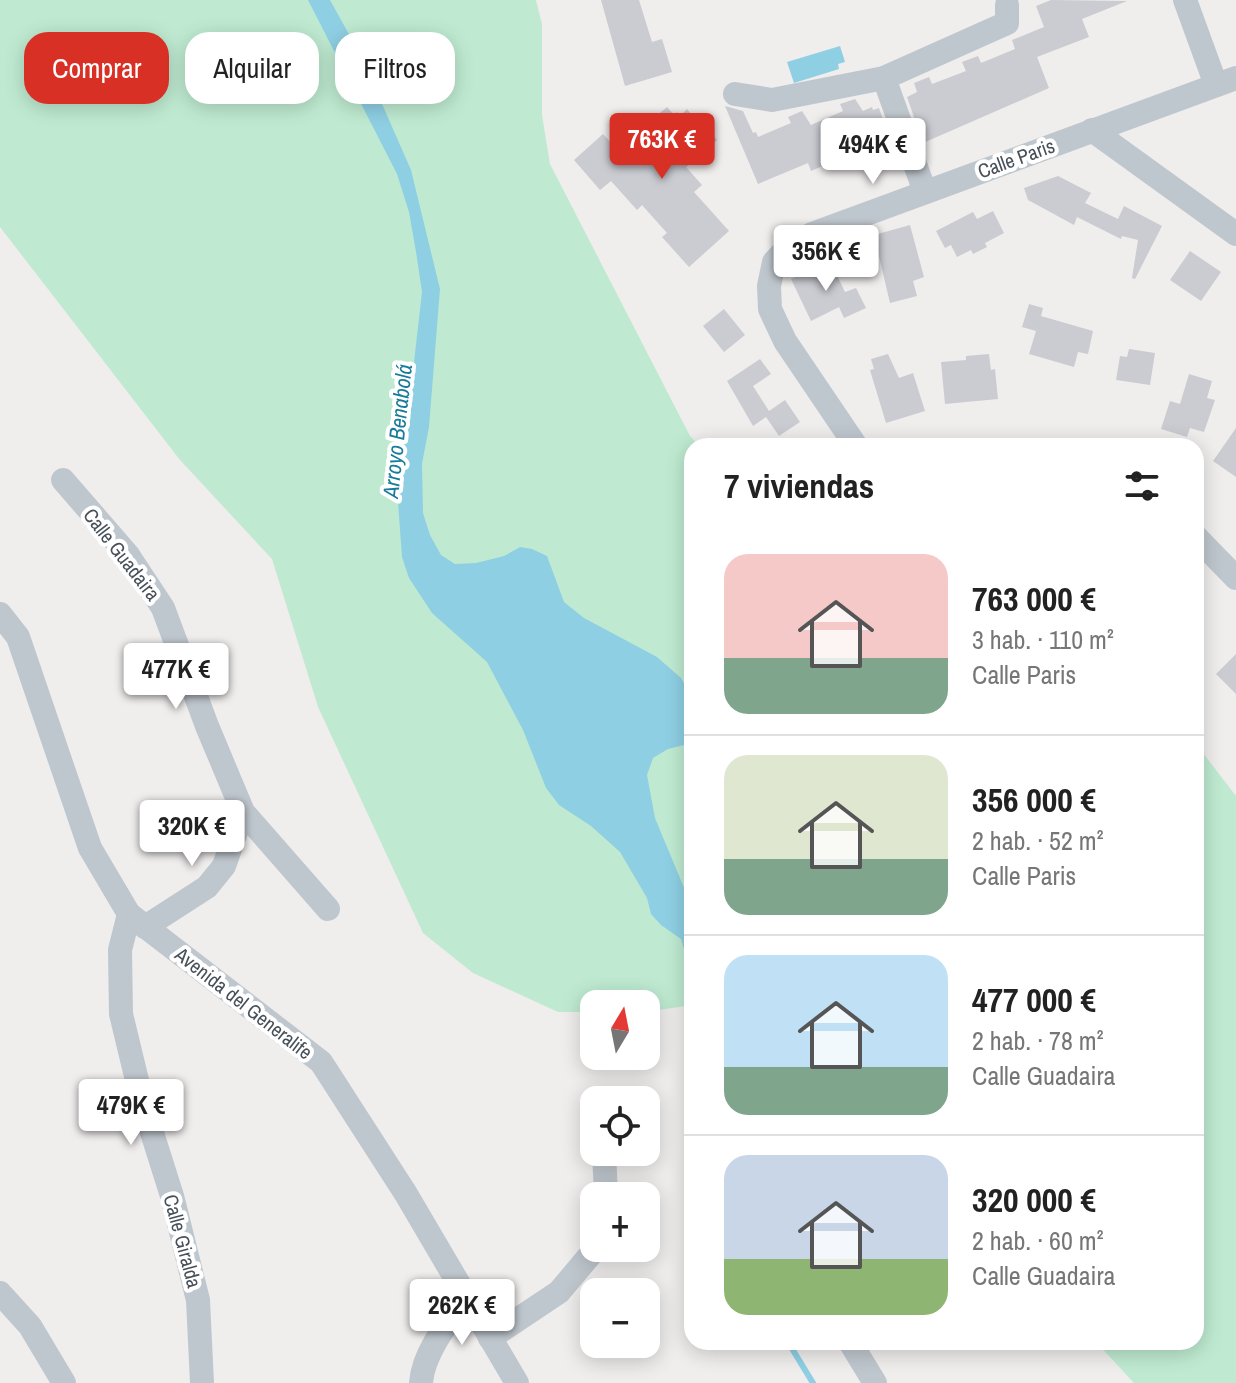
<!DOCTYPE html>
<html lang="es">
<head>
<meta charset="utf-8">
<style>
	:root { --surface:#fff; --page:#f2f2f2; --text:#222; --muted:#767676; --line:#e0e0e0; --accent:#d93025 }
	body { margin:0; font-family:"Archivo Narrow",sans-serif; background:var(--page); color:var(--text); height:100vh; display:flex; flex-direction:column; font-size:30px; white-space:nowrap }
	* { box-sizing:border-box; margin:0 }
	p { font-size:26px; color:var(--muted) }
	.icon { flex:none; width:44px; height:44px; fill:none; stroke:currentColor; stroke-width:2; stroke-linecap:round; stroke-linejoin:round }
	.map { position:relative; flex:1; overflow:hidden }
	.drawer { position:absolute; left:684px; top:438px; width:520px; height:912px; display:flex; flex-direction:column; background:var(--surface); border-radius:24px; box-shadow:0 4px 20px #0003 }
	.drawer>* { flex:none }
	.top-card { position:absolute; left:24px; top:32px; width:540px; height:72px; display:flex; gap:16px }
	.needle { width:52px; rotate:10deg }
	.tools { position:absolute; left:580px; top:990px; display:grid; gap:16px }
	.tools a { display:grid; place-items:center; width:80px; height:80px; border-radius:16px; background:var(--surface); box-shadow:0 4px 20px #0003; font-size:40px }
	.price { position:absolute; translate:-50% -68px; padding:0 18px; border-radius:8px; background:#fff; color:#222; font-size:26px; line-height:52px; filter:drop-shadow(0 2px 4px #0008) }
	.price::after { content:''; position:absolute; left:50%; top:48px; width:24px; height:18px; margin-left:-12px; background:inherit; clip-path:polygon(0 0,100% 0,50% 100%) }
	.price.on { background:var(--accent); color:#fff }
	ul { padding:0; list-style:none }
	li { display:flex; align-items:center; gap:24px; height:200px; padding:0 40px }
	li+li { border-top:2px solid var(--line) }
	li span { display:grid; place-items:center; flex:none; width:224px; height:160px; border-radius:24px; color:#555 }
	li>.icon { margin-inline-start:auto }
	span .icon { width:96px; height:96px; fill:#fffc; stroke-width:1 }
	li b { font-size:34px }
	h2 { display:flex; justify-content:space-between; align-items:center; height:96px; padding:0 40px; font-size:34px }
	.pill { padding:0 28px; border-radius:24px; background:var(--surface); box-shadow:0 4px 20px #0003; font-size:28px; line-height:72px }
	.pill.on { background:var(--accent); color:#fff }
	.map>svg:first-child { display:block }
	.green { fill:#bfead1 }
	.water { fill:#8fcfe4 }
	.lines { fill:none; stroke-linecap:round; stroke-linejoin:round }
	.stream { stroke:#8fcfe4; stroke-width:6 }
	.building { fill:#caccd2 }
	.minor { stroke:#bfc7ce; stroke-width:24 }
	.labels { text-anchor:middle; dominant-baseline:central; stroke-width:8; stroke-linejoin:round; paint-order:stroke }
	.street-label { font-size:20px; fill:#475059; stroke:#fff }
	.water-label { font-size:22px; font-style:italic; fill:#187b9b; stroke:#fff }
</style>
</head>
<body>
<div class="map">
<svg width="1236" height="1383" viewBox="0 0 1236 1383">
	<rect width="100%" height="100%" fill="#f0eded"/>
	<!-- green -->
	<g class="green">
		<polygon points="0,0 536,0 542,24 542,115 550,164 690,436 699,446 692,446 692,1005 646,1012 646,1004 594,1004 594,1012 558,1012 473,973 423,933 318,707 272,559 180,460 0,227"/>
		<polygon points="1196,744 1236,796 1236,1383 1134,1383 1096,1342 1196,1342"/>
	</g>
	<!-- water -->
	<g class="water">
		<polygon points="308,0 330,0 361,56 411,170 440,289 429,427 422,464 423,513 430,535 441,555 455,564 476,563 504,556 520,547 532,549 547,556 564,602 584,618 657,657 681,678 692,697 692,743 668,749 653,758 647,775 655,818 692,907 692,957 687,959 681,939 661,925 651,914 647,898 620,852 591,826 559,805 546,788 523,730 487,662 432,613 409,578 402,557 398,502 422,292 416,252 409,212 397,174"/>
		<polygon points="840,46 845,62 838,64 839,69 794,83 787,62"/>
	</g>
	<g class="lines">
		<!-- stream -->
		<polyline class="stream" points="788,1342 813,1383"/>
	</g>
	<!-- building -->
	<g class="building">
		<polygon points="601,0 639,0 652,42 662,39 672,72 625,86"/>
		<polygon points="1051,0 1127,1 1082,19 1089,37 1037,57 1049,88 923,143 907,97 917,92 914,83 929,77 932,84 966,71 962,62 978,56 981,63 1015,49 1012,40 1044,27 1036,6"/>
		<polygon points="855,99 863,111 872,107 873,110 879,108 892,146 863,158 860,150 811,171 808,163 758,184 725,106 743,111 753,133 756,132 758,137 791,123 788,117 802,111 811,125 843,111 840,104"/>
		<polygon points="667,107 674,115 677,112 680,116 687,109 692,115 693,113 717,140 686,167 702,185 694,192 729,231 689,267 662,237 667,233 642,205 637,210 611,181 600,190 574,160 603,134 614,146 628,134 643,151 666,131 654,118"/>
		<polygon points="1058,176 1091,193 1085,203 1118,219 1124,206 1162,226 1135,279 1132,278 1138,240 1122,236 1121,239 1077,217 1074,225 1028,200 1024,188"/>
		<polygon points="993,211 1004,233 985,243 987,247 973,254 971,250 957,257 951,245 945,248 936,231 973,212 977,219"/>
		<polygon points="910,225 924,277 913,281 917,296 890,303 874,235"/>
		<polygon points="1190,251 1221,272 1201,301 1170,280"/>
		<polygon points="830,261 845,292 856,288 866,308 844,318 839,307 811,321 791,279"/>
		<polygon points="1029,304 1043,308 1041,316 1093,331 1088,354 1078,352 1074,367 1029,354 1036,331 1022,327"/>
		<polygon points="724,309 745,335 724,352 703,326"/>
		<polygon points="1129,349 1155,353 1150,385 1116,380 1120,356 1127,357"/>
		<polygon points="888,354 899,378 913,373 925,411 886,423 870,370 874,369 871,359"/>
		<polygon points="989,354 991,370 995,369 998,399 945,404 941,362 966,360 966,356"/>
		<polygon points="760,359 771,374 753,386 769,411 785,400 800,422 779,436 766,417 753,426 727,381"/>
		<polygon points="1189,374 1212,381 1207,398 1215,400 1204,432 1190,428 1187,437 1161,429 1170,401 1180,404"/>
		<polygon points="1236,428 1236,477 1213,461"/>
		<polygon points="1236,654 1236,694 1216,674"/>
	</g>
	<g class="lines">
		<!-- minor -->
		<g class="minor">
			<polyline points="1185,0 1216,85"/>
			<polyline points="884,78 925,192"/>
			<polyline points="735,94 772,100 884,78 1007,23 1007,5"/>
			<polyline points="1092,130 1236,234"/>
			<polyline points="856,446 785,341 770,309 769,286 774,262 788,247 812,234 1236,78"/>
			<polyline points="63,480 128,555 163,608 207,726 243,812 328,909"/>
			<polyline points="1196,537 1236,578"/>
			<polyline points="0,614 18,637 90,848 129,914 321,1062 406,1194 517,1383"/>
			<polyline points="129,914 120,950 121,1014 142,1101 172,1196 198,1300 202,1383"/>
			<polyline points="145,927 207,887 224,866 243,812"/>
			<polyline points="604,1152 606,1196"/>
			<polyline points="0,1293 30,1326 64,1383"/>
			<polyline points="490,1338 559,1292 596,1248"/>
			<polyline points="850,1342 875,1383"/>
			<path d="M421 1383C423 1353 448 1322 466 1298"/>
		</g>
	</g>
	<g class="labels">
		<!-- street labels -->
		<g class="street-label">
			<text transform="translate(1016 158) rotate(-20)">Calle Paris</text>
			<text transform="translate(122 554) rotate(52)">Calle Guadaira</text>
			<text transform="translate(244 1003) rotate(38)">Avenida del Generalife</text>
			<text transform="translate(183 1241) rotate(75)">Calle Giralda</text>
		</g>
		<!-- water labels -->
		<g class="water-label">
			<text transform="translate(397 431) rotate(-84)">Arroyo Benabolá</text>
		</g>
	</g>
</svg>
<div class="tools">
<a><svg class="needle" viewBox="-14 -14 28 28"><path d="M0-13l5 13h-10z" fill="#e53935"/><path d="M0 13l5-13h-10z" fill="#767676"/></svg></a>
<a><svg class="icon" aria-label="locate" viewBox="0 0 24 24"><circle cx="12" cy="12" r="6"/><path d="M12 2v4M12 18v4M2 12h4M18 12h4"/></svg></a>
<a>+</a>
<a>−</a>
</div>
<b class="price on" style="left:662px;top:181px">763K €</b>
<b class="price" style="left:873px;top:186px">494K €</b>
<b class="price" style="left:826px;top:293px">356K €</b>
<b class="price" style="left:176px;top:711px">477K €</b>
<b class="price" style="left:192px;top:868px">320K €</b>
<b class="price" style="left:131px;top:1147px">479K €</b>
<b class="price" style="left:462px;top:1347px">262K €</b>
<div class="top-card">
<a class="pill on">Comprar</a>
<a class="pill">Alquilar</a>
<a class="pill">Filtros</a>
</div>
<section class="drawer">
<h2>7 viviendas<svg class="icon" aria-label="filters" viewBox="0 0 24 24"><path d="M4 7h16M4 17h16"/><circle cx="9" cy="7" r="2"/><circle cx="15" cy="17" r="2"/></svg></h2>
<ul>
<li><span style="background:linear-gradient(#f6c9c9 65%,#7fa58c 0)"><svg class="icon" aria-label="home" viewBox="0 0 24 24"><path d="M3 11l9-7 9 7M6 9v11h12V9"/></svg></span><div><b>763 000 €</b><p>3 hab. · 110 m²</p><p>Calle Paris</p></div></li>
<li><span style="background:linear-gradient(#dfe7d0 65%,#7fa58c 0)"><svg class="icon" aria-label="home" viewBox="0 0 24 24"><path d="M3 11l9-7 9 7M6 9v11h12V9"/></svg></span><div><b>356 000 €</b><p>2 hab. · 52 m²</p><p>Calle Paris</p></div></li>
<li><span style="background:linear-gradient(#bfe0f5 70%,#7fa58c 0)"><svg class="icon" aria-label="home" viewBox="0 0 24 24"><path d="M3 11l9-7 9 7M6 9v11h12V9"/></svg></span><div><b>477 000 €</b><p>2 hab. · 78 m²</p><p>Calle Guadaira</p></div></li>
<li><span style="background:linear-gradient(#c9d6e8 65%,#8fb573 0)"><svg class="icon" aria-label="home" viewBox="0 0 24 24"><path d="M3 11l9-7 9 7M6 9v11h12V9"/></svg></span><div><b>320 000 €</b><p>2 hab. · 60 m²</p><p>Calle Guadaira</p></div></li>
</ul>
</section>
</div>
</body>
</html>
